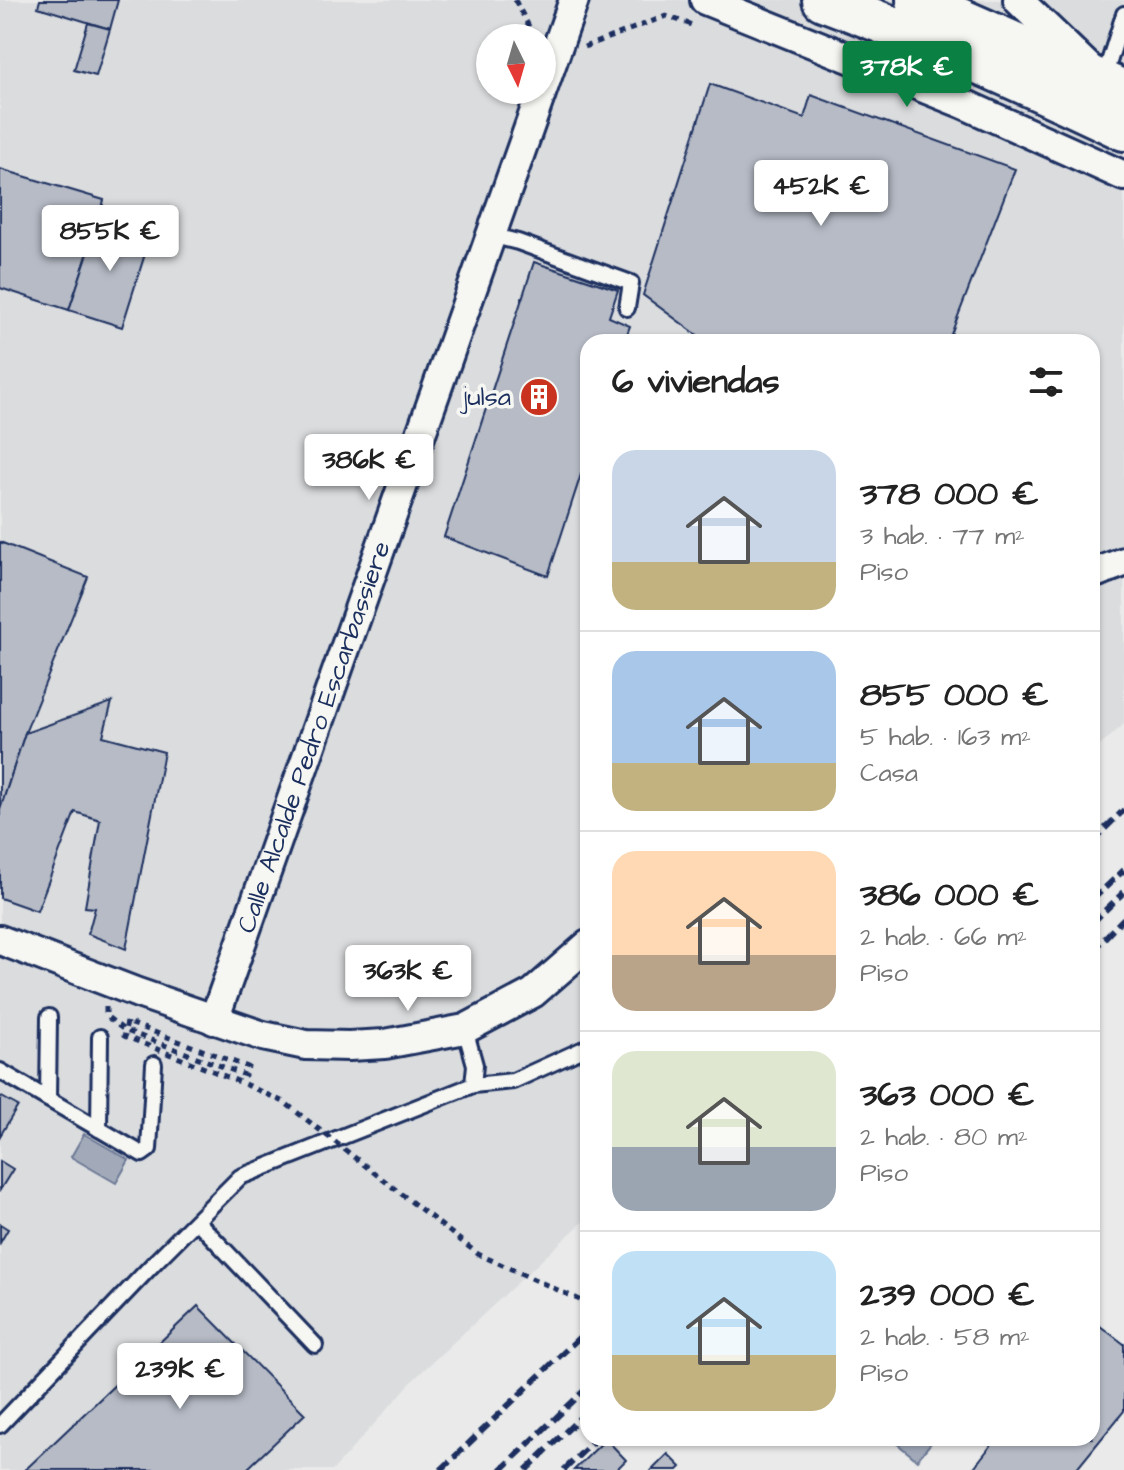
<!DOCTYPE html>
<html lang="es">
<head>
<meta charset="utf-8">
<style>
	:root { --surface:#fff; --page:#f2f2f2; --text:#222; --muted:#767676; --line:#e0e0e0; --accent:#0b8043 }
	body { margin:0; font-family:"Architects Daughter",sans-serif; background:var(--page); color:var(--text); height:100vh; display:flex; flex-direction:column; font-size:30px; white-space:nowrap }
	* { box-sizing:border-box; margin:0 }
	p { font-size:26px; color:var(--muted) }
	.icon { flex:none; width:44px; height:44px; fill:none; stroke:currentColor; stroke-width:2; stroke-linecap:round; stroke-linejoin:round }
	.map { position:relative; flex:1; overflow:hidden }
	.panel { position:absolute; left:580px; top:334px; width:520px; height:1112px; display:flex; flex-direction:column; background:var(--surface); border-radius:24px; box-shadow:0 2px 6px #0004 }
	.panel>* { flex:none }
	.needle { width:52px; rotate:175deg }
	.controls { position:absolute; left:476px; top:24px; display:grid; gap:16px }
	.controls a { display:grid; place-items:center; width:80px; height:80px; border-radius:50%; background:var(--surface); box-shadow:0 2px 6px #0004; font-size:40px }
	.price { position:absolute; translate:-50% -68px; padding:0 18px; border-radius:8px; background:#fff; color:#222; font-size:26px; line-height:52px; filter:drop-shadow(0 2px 4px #0008) }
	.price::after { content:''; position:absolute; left:50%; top:48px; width:24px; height:18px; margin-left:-12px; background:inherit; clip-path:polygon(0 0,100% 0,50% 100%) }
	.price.selected { background:var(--accent); color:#fff }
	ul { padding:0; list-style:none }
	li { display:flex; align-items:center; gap:24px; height:200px; padding:0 32px }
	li+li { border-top:2px solid var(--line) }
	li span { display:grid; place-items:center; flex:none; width:224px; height:160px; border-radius:24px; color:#555 }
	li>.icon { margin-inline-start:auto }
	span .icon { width:96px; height:96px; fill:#fffc; stroke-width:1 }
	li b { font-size:34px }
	h2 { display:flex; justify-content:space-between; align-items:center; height:96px; padding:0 32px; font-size:34px }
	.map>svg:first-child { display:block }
	.built { fill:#dadcde; fill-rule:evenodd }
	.water { fill:#a2aaba; stroke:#6c7995; stroke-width:2 }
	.building { fill:#b6bbc6; stroke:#1b2f5e; stroke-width:2 }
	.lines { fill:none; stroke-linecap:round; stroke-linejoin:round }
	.service-casing { stroke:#1b2f5e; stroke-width:20 }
	.minor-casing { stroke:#1b2f5e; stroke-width:34 }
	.secondary-casing { stroke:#1b2f5e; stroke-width:46 }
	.path { stroke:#1b2f5e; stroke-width:5; stroke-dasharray:6 6; stroke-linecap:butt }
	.service { stroke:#f6f6f2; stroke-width:14 }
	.minor { stroke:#f6f6f2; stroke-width:28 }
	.secondary { stroke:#f6f6f2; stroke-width:40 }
	.rail { stroke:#1b2f5e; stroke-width:6; stroke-dasharray:12 6; stroke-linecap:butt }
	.path-bridge { stroke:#1b2f5e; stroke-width:5; stroke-dasharray:6 6; stroke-linecap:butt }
	.labels { text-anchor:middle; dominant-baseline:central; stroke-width:7; stroke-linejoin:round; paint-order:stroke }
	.poi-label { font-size:26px; fill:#1b2f5e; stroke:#f6f6f2; text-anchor:end }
	.street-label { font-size:26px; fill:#1b2f5e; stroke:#f6f6f2 }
</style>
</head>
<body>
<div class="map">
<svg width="1124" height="1470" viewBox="0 0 1124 1470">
	<rect width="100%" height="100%" fill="#e9eae9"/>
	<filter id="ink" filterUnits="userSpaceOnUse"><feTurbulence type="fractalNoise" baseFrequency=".0125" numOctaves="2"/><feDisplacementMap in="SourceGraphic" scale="16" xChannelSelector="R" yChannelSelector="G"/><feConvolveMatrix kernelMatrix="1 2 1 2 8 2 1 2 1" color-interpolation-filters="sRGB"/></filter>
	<g filter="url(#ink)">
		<!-- built -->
		<path class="built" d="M0 0H1124V724L1092 753V342H588V1217L414 1379 333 1470H0ZM490 38H542V90H490Z"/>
		<!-- water -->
		<g class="water">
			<polygon points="84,1134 129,1160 116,1183 71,1157"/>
			<polygon points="897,1438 935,1438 917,1460 895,1442"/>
		</g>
		<!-- building -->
		<g class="building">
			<polygon points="40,0 118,0 110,29 38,7"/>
			<polygon points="88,23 110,29 96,76 74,70"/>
			<polygon points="710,84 804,118 811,95 1015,169 948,342 707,342 643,295"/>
			<polygon points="0,169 104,200 99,220 69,310 0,288"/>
			<polygon points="99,220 151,235 122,327 69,310"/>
			<polygon points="534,262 618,290 609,317 630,326 624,342 588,342 588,453 548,576 444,537"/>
			<polygon points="0,542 88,577 25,733 0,810"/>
			<polygon points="112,702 103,736 164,752 126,949 88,934 95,908 85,907 100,820 75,812 37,911 0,898 0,810 25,733"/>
			<polygon points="0,1096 18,1106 0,1136"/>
			<polygon points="0,1161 13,1169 0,1190"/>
			<polygon points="0,1224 8,1229 0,1243"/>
			<polygon points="198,1306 305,1414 246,1470 25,1470"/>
			<polygon points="1092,1320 1124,1344 1124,1411 1076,1470 972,1470 997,1438 1092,1438"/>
			<polygon points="606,1439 626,1460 616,1470 574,1470"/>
			<polygon points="668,1454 681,1467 678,1470 652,1470"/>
		</g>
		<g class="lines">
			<defs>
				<g id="service">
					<polyline points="1104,78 1124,14"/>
					<polyline points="490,235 518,242 631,283 627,308"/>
					<polyline points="0,1071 142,1154 149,1149 154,1064"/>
					<polyline points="473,1085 513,1081 588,1047"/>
					<polyline points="48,1099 49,1017"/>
					<polyline points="99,1129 100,1037"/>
					<polyline points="197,1221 315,1345"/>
					<polyline points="0,1425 157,1260 240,1177 473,1085 475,1065 465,1029"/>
				</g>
				<g id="minor">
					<polyline points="705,0 964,104 1124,176"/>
					<polyline points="1018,0 1088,67"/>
					<polyline points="1092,574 1124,562"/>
					<polyline points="0,940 138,993 263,1036 306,1045 349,1046 385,1044 465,1029 533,993 588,945"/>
					<path id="s1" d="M214 1020 574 0"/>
				</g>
				<g id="secondary">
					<path d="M823 0C925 38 1026 83 1124 130"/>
					<polyline points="917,0 1124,91"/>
				</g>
			</defs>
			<!-- service casing -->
			<use href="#service" class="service-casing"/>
			<!-- minor casing -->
			<use href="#minor" class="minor-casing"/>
			<!-- secondary casing -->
			<use href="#secondary" class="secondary-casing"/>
			<!-- path -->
			<g class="path">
				<polyline points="515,0 535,38"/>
				<polyline points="584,47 666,16 695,26"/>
				<polyline points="106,1007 106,1016 124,1030 245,1075 248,1067 127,1022"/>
			</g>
			<!-- service -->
			<use href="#service" class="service"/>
			<!-- minor -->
			<use href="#minor" class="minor"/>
			<!-- secondary -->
			<use href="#secondary" class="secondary"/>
			<!-- rail -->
			<g class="rail">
				<polyline points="1092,841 1124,810"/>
				<polyline points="1092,900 1124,870"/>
				<polyline points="1092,923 1124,892"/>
				<polyline points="1092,951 1124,918"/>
				<polyline points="441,1470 588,1329"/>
				<polyline points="501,1470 588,1387"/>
				<polyline points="526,1470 588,1410"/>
				<polyline points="564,1470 597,1438"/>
			</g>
			<!-- path-bridge -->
			<polyline class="path-bridge" points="127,1022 124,1036 240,1082 284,1102 478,1254 580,1300 588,1307"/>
		</g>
	</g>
	<!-- icons -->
	<defs>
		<symbol id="building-disc" viewBox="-11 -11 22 22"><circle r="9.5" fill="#c8321e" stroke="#f6f6f2"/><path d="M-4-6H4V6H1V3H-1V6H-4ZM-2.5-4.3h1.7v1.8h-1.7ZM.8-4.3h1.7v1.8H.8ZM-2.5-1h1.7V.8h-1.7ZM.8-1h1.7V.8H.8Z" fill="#fff"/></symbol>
	</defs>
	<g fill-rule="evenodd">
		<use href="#building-disc" x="517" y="375" width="44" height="44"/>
	</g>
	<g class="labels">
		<!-- poi labels -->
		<g class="poi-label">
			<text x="511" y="397">julsa</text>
		</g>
		<!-- street labels -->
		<g class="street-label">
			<text stroke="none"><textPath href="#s1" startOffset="300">Calle Alcalde Pedro Escarbassiere</textPath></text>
		</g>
	</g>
</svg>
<div class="controls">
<a><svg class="needle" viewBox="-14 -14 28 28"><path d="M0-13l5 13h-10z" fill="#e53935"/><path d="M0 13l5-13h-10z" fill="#767676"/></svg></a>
</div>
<b class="price selected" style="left:907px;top:109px">378K €</b>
<b class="price" style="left:821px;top:228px">452K €</b>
<b class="price" style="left:110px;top:273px">855K €</b>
<b class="price" style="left:369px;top:502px">386K €</b>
<b class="price" style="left:408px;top:1013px">363K €</b>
<b class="price" style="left:180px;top:1411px">239K €</b>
<section class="panel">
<h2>6 viviendas<svg class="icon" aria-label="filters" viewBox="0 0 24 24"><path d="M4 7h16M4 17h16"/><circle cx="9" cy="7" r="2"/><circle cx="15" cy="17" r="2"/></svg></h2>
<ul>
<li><span style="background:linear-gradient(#c9d6e8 70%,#c2b280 0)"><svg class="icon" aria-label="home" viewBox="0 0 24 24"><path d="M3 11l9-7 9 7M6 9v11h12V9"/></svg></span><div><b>378 000 €</b><p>3 hab. · 77 m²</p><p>Piso</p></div></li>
<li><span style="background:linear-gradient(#a9c7e8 70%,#c2b280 0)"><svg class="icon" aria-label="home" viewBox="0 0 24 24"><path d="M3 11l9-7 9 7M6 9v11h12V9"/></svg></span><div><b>855 000 €</b><p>5 hab. · 163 m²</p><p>Casa</p></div></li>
<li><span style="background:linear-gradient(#ffd9b3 65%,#b9a48a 0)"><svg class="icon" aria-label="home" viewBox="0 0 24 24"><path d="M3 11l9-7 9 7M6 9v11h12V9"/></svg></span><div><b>386 000 €</b><p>2 hab. · 66 m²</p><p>Piso</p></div></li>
<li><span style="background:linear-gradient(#dfe7d0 60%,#9aa5b1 0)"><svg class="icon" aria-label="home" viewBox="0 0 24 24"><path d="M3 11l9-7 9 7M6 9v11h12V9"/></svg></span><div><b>363 000 €</b><p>2 hab. · 80 m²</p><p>Piso</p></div></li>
<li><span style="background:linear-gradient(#bfe0f5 65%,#c2b280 0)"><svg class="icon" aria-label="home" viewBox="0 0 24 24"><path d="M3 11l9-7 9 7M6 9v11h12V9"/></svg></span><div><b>239 000 €</b><p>2 hab. · 58 m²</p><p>Piso</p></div></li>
</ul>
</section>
</div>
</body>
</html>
